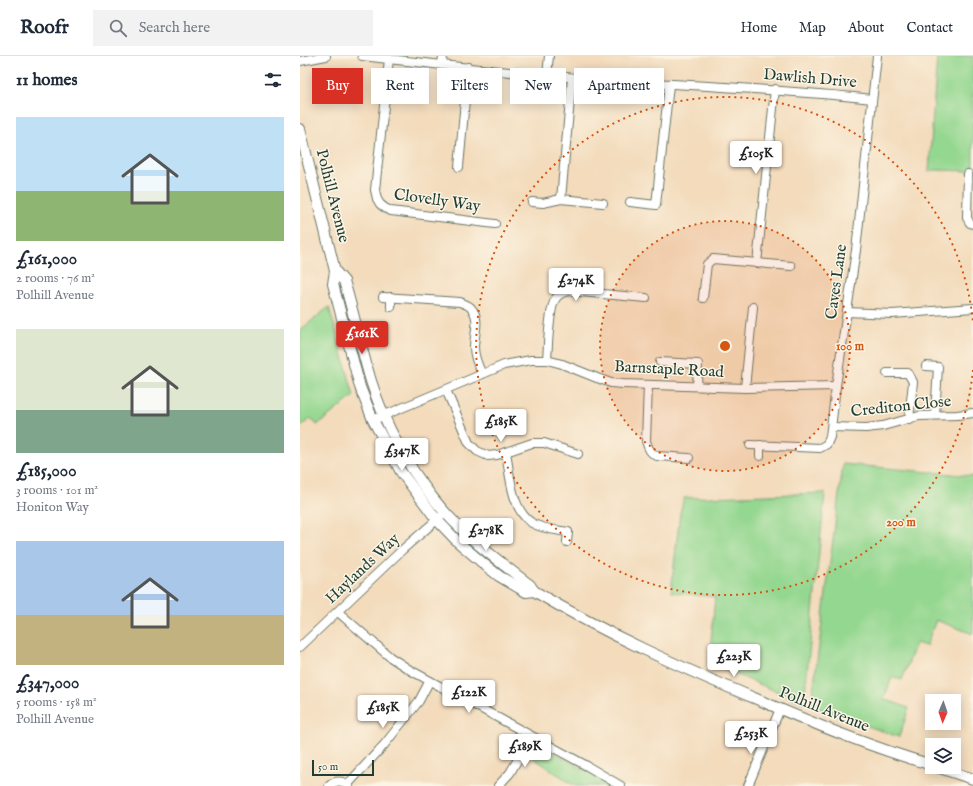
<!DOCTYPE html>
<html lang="en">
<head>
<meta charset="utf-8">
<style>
	:root { --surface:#fff; --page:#f2f2f3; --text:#1f2937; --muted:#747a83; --line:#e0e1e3; --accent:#d93025 }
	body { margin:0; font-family:"IM FELL English",serif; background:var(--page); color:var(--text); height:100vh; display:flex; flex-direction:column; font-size:15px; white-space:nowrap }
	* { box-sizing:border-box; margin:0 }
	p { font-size:13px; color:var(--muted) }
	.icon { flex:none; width:22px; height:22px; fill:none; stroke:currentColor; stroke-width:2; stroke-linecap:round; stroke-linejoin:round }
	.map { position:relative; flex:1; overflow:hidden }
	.sheet { display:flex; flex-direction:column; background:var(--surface); width:300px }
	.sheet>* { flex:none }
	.hud { position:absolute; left:12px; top:12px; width:380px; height:36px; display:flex; gap:8px }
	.needle { width:26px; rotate:182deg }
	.fabs { position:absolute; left:625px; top:638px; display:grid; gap:8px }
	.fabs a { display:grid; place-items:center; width:36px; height:36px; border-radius:0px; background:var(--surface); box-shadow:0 2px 10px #0003; font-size:20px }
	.scale { position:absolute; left:12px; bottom:10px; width:62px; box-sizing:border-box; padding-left:4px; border:2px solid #1f3d34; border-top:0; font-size:11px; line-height:14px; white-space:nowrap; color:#1f3d34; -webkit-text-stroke:3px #fcf5e5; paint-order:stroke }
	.price { position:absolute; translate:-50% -34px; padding:0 9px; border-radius:4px; background:#fff; color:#222; font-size:13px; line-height:26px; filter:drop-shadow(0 1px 2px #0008) }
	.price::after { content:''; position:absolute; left:50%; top:24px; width:12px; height:9px; margin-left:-6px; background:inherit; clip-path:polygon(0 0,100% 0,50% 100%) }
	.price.current { background:var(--accent); color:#fff }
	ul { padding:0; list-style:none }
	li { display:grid; align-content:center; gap:8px; height:212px; padding:0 16px }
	li span { display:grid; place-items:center; height:124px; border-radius:0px; color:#555 }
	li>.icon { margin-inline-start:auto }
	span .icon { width:72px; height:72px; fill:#fffc; stroke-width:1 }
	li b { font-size:17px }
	h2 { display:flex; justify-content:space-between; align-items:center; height:48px; padding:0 16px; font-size:17px }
	.chip { padding:0 14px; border-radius:0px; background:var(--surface); box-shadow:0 2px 10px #0003; font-size:14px; line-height:36px }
	.chip.current { background:var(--accent); color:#fff }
	header { display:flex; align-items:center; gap:24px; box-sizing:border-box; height:56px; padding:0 20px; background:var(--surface); border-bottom:1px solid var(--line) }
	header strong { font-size:19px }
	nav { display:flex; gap:22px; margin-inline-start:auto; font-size:14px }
	.search { width:280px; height:36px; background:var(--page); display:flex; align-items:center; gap:10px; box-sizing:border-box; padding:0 14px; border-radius:0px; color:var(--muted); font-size:15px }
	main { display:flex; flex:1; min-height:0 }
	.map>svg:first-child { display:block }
	.green { fill:#94d790; stroke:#5a8a62 }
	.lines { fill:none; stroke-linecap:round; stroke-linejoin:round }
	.minor-casing { stroke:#697464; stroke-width:10 }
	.tertiary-casing { stroke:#697464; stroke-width:12 }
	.minor { stroke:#fff; stroke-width:8 }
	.tertiary { stroke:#fff; stroke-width:10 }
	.ring { fill:none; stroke:#d45610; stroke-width:2; stroke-dasharray:2 4 }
	.labels { text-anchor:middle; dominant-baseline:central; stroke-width:3; stroke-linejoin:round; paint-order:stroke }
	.street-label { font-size:16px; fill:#1f3d34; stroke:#fcf5e5 }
	.centre { fill:#d45610; stroke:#fcf5e5; stroke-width:2 }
	.ring-label { font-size:12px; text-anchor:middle; font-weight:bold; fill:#d45610; stroke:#fcf5e5; stroke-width:3; stroke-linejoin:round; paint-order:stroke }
</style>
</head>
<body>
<header>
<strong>Roofr</strong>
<div class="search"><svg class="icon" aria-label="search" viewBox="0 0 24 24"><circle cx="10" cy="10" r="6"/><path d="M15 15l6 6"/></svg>Search here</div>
<nav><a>Home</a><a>Map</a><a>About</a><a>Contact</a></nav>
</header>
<main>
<section class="sheet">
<h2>11 homes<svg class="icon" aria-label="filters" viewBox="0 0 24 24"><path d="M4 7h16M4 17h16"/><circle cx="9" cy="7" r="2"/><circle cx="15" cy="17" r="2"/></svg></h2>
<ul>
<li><span style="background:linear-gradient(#bfe0f5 60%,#8fb573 0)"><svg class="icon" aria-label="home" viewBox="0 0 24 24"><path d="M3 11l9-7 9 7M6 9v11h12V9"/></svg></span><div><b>£161,000</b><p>2 rooms · 76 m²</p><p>Polhill Avenue</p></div></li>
<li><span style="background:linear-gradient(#dfe7d0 65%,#7fa58c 0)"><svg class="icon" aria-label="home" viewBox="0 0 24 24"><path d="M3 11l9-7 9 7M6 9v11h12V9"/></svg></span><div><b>£185,000</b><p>3 rooms · 101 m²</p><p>Honiton Way</p></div></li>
<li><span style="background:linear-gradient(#a9c7e8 60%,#c2b280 0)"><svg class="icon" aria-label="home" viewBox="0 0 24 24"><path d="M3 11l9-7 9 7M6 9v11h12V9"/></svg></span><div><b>£347,000</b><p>5 rooms · 158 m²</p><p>Polhill Avenue</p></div></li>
</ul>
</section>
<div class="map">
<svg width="673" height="730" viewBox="0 0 673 730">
	<rect width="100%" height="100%" fill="#fcf5e5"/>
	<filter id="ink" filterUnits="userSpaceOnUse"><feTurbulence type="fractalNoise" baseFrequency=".025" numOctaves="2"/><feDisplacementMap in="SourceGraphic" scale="8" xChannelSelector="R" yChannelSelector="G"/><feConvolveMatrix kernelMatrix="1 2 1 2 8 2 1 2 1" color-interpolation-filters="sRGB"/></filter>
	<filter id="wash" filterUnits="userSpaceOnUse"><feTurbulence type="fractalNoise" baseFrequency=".012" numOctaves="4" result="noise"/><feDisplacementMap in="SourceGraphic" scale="16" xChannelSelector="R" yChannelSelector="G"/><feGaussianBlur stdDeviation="0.9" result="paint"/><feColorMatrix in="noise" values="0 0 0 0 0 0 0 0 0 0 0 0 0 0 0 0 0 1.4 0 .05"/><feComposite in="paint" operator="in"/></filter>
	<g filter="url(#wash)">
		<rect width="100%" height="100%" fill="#f3dbbc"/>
		<!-- green -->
		<g class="green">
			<polygon points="637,0 673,0 673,115 633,114 629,116"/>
			<polygon points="29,251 54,340 17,369 11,362 0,371 0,274"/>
			<polygon points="543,408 673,420 673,578 636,564 626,590 616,587 602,624 592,621 584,643 609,652 599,681 511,650"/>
			<polygon points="525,437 504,647 409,607 415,541 371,536 380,457 384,442"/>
			<polygon points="237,690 245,692 315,730 275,730 226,697 229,693"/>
		</g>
	</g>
	<g filter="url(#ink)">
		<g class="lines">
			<defs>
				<g id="minor">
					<path d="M62 0C143 9 225 19 306 24 395 30 484 33 572 43"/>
					<polyline points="89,3 75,134 77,143 80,148 85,152 91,155 195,168"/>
					<polyline points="0,5 26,0"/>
					<polyline points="142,8 143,0"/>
					<polyline points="247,19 249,0"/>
					<polyline points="159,111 168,11"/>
					<polyline points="668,118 667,162 670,167 673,168"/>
					<polyline points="261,143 272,22"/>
					<polyline points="232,146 243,147 261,143 303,147"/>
					<polyline points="330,146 356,149 369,29"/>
					<polyline points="457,207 475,33"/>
					<path d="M83 241 160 246C164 248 169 249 171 252 181 262 174 279 174 291 174 301 178 310 182 318"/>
					<polyline points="91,241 91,251"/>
					<polyline points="403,242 407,208 413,203 491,210"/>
					<polyline points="547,256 592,258 673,252"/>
					<path d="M247 304C248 291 249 250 256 242 260 237 264 236 270 235L346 242"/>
					<polyline points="360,306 398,308 397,330"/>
					<polyline points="626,310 638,311 635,359"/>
					<polyline points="587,317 608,317 613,326 609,363"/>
					<path d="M348 329 346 385C348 392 350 397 357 400L389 402"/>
					<polyline points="445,332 453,251"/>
					<polyline points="146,334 169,387 177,395 188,400 197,399 232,387 244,387 278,398"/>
					<polyline points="73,364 204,309 231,304 247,304 262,308 297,322 311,327 323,328 445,332 536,330"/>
					<polyline points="532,371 566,372 583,370 619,360 657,359 673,357"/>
					<polyline points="450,389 520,392 527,388 530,381 536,330 556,194 577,0"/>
					<path d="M206 396C210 418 211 454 232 467 242 473 256 474 268 476L267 486"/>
					<polyline points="460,400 460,389"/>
					<polyline points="38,556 90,601 110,614 287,710 321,730"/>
					<polyline points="0,591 102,494 140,461"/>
					<polyline points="48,728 84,689 119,645 129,626"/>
					<path d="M29 730C35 724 43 724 49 730"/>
					<polyline points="198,730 210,717 231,680"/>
					<polyline points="448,730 480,653"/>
				</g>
				<g id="tertiary">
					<polyline points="0,73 35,215 33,228 60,331 73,364 101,416 137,464 158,486 185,509 199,520 226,536 234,535"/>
					<path d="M35 215 44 225C54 258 61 292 71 325 84 366 106 408 133 442 160 477 196 503 230 529L234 535C306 578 382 612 459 644 515 668 573 692 632 709"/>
					<polyline points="637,711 673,723"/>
				</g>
			</defs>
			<!-- minor casing -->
			<use href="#minor" class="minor-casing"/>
			<!-- tertiary casing -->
			<use href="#tertiary" class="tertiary-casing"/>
			<!-- minor -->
			<use href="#minor" class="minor"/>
			<!-- tertiary -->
			<use href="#tertiary" class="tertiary"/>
		</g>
	</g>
	<!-- distance rings -->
	<circle cx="425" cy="290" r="125" fill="#d45610" fill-opacity=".12"/>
	<g class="ring">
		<circle cx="425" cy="290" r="125"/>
		<path d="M673 314A249 249 0 1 1 673 266"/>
	</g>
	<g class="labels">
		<!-- street labels -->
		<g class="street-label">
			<text transform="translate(510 23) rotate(5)">Dawlish Drive</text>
			<text transform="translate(32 140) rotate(76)">Polhill Avenue</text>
			<text transform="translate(137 145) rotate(8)">Clovelly Way</text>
			<text transform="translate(537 226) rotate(-82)">Caves Lane</text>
			<text transform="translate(369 314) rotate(3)">Barnstaple Road</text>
			<text transform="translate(601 351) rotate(-6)">Crediton Close</text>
			<text transform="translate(63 513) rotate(-43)">Haylands Way</text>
			<text transform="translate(524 654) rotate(22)">Polhill Avenue</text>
		</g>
	</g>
	<circle cx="425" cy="290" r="6" class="centre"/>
	<g class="ring-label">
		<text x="550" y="294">100 m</text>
		<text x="601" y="470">200 m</text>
	</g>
</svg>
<div class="fabs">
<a><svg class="needle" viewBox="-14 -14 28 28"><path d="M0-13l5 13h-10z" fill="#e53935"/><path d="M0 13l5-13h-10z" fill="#747a83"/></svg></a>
<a><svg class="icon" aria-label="layers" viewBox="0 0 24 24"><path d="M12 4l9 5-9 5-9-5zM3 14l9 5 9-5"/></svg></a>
</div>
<div class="scale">50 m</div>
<b class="price" style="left:456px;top:119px">£105K</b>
<b class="price" style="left:276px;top:246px">£274K</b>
<b class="price current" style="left:62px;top:299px">£161K</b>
<b class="price" style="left:201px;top:387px">£185K</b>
<b class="price" style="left:102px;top:416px">£347K</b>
<b class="price" style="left:186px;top:496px">£278K</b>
<b class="price" style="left:434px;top:622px">£223K</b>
<b class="price" style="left:169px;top:658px">£122K</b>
<b class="price" style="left:83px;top:673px">£185K</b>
<b class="price" style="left:451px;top:699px">£253K</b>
<b class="price" style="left:225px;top:712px">£189K</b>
<div class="hud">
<a class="chip current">Buy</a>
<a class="chip">Rent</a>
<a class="chip">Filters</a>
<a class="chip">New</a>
<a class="chip">Apartment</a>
</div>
</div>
</main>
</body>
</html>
